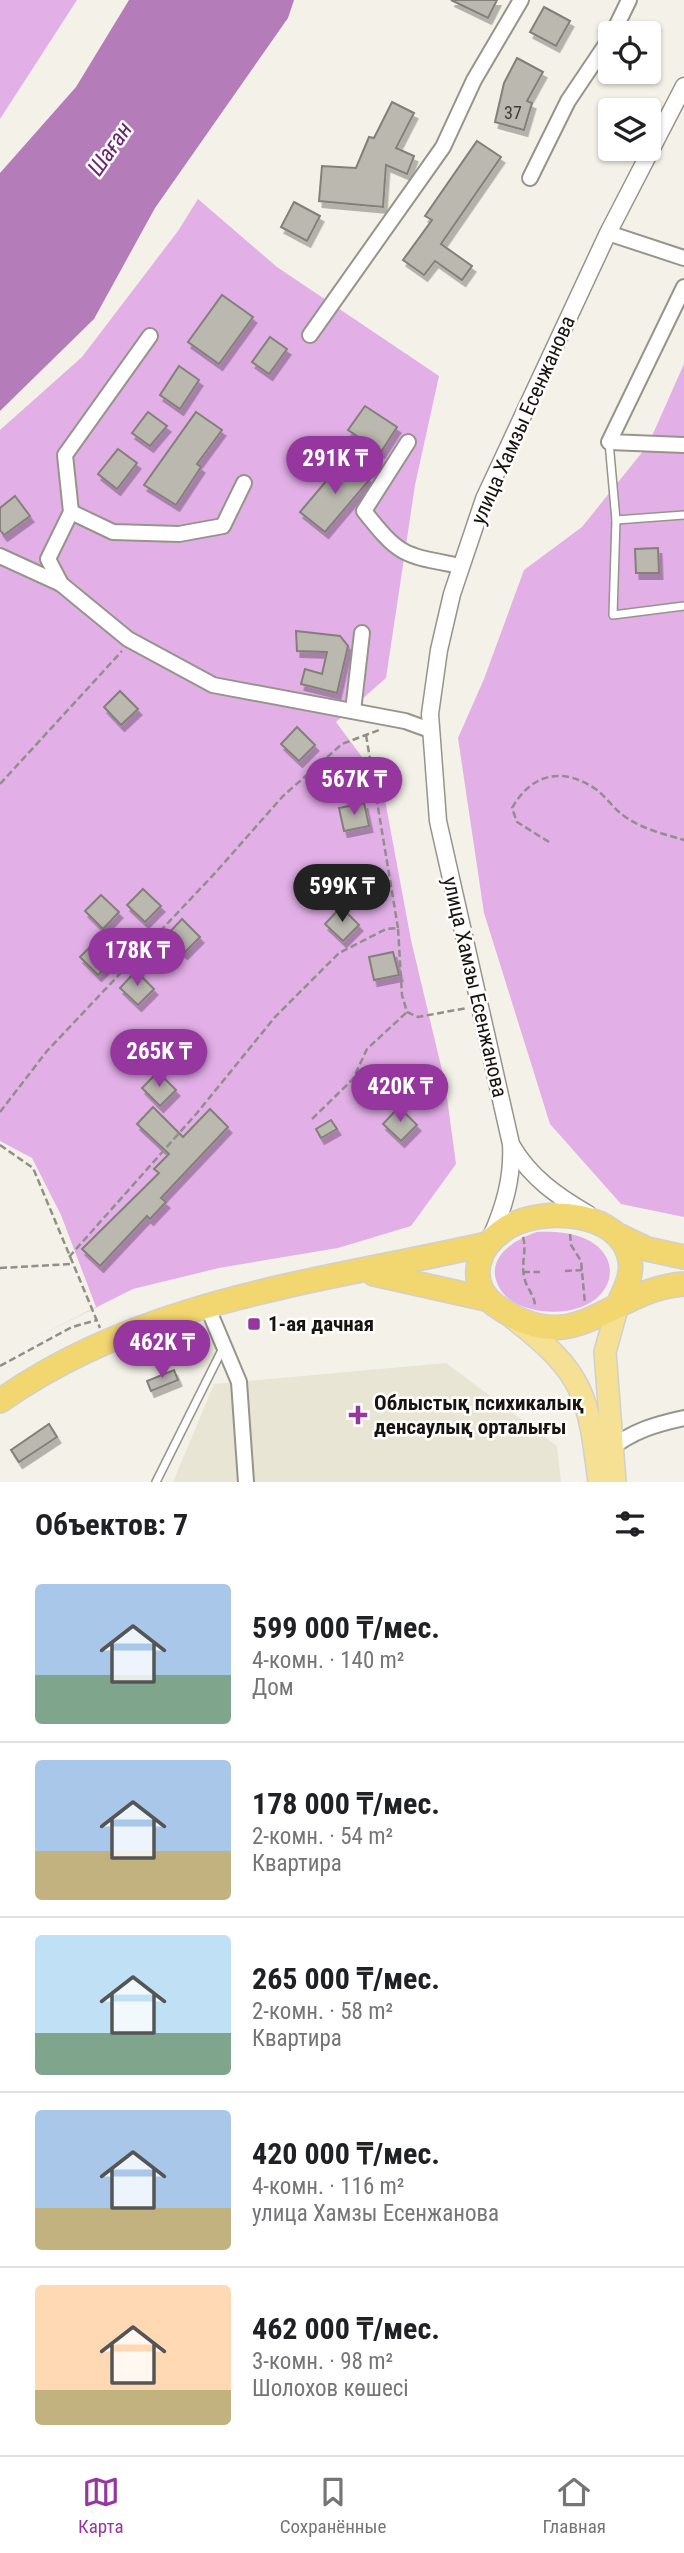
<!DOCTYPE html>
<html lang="ru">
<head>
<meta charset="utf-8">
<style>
	:root { --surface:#fff; --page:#f6f6f6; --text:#202124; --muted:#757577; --line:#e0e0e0; --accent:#9637a0 }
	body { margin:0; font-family:"Roboto Condensed",sans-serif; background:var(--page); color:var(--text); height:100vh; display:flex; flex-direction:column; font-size:26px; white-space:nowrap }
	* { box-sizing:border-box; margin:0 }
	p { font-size:23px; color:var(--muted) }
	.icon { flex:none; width:38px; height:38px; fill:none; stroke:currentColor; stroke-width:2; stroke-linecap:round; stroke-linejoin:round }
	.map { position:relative; height:1482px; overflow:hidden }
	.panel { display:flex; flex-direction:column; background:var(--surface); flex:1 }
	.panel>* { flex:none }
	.buttons { position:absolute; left:598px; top:21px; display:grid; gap:14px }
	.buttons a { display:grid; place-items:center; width:63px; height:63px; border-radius:7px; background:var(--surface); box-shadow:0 2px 5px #0004; font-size:35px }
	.price { position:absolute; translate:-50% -60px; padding:0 16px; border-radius:24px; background:var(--accent); color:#fff; font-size:23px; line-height:46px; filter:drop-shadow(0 2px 4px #0008) }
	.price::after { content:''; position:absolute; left:50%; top:42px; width:21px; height:16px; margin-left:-10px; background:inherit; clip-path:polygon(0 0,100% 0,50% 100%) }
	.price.selected { background:#222; color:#fff }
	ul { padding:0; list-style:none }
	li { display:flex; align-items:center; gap:21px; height:175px; padding:0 35px }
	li+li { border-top:2px solid var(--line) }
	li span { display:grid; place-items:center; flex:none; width:196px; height:140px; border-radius:7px; color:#555 }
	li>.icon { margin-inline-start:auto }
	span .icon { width:84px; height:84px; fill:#fffc; stroke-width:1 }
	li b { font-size:30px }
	h2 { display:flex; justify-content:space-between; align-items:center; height:84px; padding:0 35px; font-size:30px }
	.tab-bar { display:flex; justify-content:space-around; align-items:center; height:98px; border-top:2px solid var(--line); background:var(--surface); font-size:19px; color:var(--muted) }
	.tab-bar a { display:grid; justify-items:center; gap:4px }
	.tab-bar .selected { color:var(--accent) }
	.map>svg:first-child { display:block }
	.built { fill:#e9e5d5 }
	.green { fill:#e2afe7 }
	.water { fill:#b57cba }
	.building { fill:#bab8af; stroke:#828078; stroke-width:2; filter:url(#shadow) }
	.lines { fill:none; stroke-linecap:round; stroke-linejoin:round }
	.service-casing { stroke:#97948c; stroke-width:10 }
	.minor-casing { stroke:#97948c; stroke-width:18 }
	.tertiary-casing { stroke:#97948c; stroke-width:19 }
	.primary-casing { stroke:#d0d0cf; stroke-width:24 }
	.trunk-casing { stroke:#d0d0cf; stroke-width:26 }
	.path { stroke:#918f89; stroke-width:2.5; stroke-dasharray:7 3.5; stroke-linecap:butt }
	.service { stroke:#fff; stroke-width:7 }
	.minor { stroke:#fff; stroke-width:14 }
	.tertiary { stroke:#fff; stroke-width:16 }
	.primary { stroke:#f5e093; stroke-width:21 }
	.trunk { stroke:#f2d66f; stroke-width:23 }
	.poi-dot { fill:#9637a0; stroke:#fffefc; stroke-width:2.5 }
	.labels { text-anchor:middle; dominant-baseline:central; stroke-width:5; stroke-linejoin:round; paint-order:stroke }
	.number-label { font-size:18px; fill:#3e3d38 }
	.street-label { font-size:21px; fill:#151411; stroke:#fffefc }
	.poi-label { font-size:21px; font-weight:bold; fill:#151411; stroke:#fffefc; text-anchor:start }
	.water-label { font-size:23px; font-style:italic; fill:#6a2571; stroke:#fffefc }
</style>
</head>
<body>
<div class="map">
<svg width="684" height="1482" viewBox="0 0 684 1482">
	<defs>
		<filter id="shadow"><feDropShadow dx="3.5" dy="6" stdDeviation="0" flood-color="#0004"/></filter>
	</defs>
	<rect width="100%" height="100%" fill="#f3f1e8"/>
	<!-- built -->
	<polygon class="built" points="446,1363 557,1446 561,1482 173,1482 214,1384"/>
	<!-- green -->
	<g class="green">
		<polygon points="0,0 77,0 0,119"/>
		<polygon points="198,199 277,267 439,376 415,485 386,678 336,722 382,784 411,940 445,1083 456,1164 411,1226 338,1248 219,1268 133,1289 35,1338 96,1307 61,1215 32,1158 0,1141 0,430 82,357 178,231"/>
		<polygon points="684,364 684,1217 621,1204 550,1124 484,913 458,738 484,679 524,570 582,527 648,445"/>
		<path d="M537 1232C639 1225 628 1321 541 1311 527 1309 512 1304 503 1293 480 1262 510 1241 537 1232Z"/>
	</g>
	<!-- water -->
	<polygon class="water" points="129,0 294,0 288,18 155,208 94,319 0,411 0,173 76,87"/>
	<!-- building -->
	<g class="building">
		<polygon points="451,0 497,0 488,18"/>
		<polygon points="544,7 570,21 556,46 530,32"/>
		<polygon points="517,58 543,72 527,101 532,103 524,130 495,122 504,83"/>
		<polygon points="392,102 414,113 396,148 414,156 407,174 386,165 383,207 319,201 322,166 356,168 369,137 374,138"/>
		<polygon points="477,141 501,157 441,244 472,266 462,280 435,261 424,275 403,260 432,220 425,216"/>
		<polygon points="294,202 320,216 307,241 281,227"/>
		<polygon points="222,295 253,317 219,364 188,342"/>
		<polygon points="270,337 287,349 269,374 252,362"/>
		<polygon points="179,366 199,380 180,409 160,395"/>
		<polygon points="365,406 397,427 381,452 348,430"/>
		<polygon points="148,412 167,426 150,446 132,433"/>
		<polygon points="196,412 222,430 197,464 201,467 176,505 144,485"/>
		<polygon points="118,449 137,463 117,489 98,474"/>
		<polygon points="345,459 370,479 325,532 300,512"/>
		<polygon points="15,496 30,516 4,535 0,530 0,508"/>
		<polygon points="658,548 659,573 636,573 635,549"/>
		<polygon points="296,631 340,636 348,646 337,693 301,684 305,669 322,674 327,652 297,651"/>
		<polygon points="120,691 138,709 121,725 104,707"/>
		<polygon points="297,727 315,745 299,761 281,744"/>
		<polygon points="364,803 369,826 344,831 339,808"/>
		<polygon points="143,889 161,906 145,922 127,905"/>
		<polygon points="101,895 119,912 103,929 85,911"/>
		<polygon points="341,907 359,925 343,941 325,924"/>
		<polygon points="182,919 200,937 184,953 166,936"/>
		<polygon points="96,941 114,959 98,975 80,957"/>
		<polygon points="393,952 399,975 374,980 369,957"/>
		<polygon points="136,971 154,989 138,1005 120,988"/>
		<polygon points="158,1072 176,1090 160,1106 142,1088"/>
		<polygon points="153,1107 183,1137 210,1109 228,1127 161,1198 166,1202 150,1219 147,1216 100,1266 82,1249 159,1173 154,1169 169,1154 137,1124"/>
		<polygon points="399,1107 417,1125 401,1141 383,1124"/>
		<polygon points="331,1120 337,1129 321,1138 316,1129"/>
		<polygon points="174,1370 178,1380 151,1391 147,1381"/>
		<polygon points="49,1424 57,1437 19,1462 11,1450"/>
	</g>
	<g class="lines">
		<defs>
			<g id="service">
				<polyline points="609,442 616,520 613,615 684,606"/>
				<polyline points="616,520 684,515"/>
				<polyline points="156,1482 223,1348"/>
			</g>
			<g id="minor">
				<polyline points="613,33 629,0"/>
				<polyline points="530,178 568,101 611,37"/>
				<polyline points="608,233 684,258"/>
				<polyline points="684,287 609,442 684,445"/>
				<polyline points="310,335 443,147 474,80 521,0"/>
				<polyline points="150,336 65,455 71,512 48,559 61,584 128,639 213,685 405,721 430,730"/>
				<path d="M408 442 364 511C401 558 404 555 461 566"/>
				<polyline points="71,512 113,532 179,534 223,526 244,483"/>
				<polyline points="0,556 61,584"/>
				<polyline points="353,711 362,633"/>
				<polyline points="207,1306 239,1382 246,1482"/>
				<path d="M609 1450C632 1431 656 1424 684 1418"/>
			</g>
			<g id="tertiary">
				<path d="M512 1146C530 1177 557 1196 588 1214"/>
				<path d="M490 1239C504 1208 513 1178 511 1144L438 821 430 714 439 650 452 594 484 499 608 233 684 86"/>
			</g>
			<g id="primary">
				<path d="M514 1319C585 1374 588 1395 599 1482"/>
				<polyline points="615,1482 605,1352 618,1305"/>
			</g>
			<g id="trunk">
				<polyline points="620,1236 647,1249 684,1257"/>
				<polyline points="374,1274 486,1299"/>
				<path d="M618 1305C624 1291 633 1276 630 1260 622 1211 544 1206 508 1227 494 1236 482 1247 479 1263 475 1281 481 1295 495 1305 576 1364 609 1289 684 1284"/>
				<path d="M0 1401C144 1299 320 1282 487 1244"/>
			</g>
		</defs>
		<!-- service casing -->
		<use href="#service" class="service-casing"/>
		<!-- minor casing -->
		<use href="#minor" class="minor-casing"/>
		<!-- tertiary casing -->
		<use href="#tertiary" class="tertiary-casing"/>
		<!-- primary casing -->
		<use href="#primary" class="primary-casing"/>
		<!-- trunk casing -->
		<use href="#trunk" class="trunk-casing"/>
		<!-- path -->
		<g class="path">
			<polyline points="366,735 398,928"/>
			<polyline points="0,784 122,651"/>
			<path d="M549 842 517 822 512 808C532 773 563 766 597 790 607 798 614 809 624 816 642 829 664 834 684 840"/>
			<polyline points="0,1112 47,1051 216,872 283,796 342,744 379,730"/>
			<polyline points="312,1119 353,1079 367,1049 407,1012"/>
			<polyline points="0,1145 33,1168 100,1328"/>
			<polyline points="570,1234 571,1245 581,1261 585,1304"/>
			<path d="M523 1237C527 1251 521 1263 524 1276 526 1289 535 1294 535 1307"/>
			<polyline points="69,1257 197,1113 275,1017 339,953 386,929 398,928 402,995 407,1012 418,1017 467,1008"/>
			<polyline points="0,1268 72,1264"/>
			<polyline points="565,1271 582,1270"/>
			<polyline points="523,1272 540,1272"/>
			<polyline points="0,1366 72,1327 97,1320"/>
		</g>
		<!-- service -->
		<use href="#service" class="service"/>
		<!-- minor -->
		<use href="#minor" class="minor"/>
		<!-- tertiary -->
		<use href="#tertiary" class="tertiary"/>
		<!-- primary -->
		<use href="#primary" class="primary"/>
		<!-- trunk -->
		<use href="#trunk" class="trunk"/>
	</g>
	<!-- markers -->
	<g class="poi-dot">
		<rect x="247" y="1317" width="14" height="14" rx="3.5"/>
		<path d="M354.5 1404.5h7v7h7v7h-7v7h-7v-7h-7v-7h7z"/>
	</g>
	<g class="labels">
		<!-- number labels -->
		<g class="number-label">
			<text x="513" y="112">37</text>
		</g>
		<!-- street labels -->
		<g class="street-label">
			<text transform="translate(523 420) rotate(-66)">улица Хамзы Есенжанова</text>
			<text transform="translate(475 987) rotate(77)">улица Хамзы Есенжанова</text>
		</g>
		<!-- poi labels -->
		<g class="poi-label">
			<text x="268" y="1324">1-ая дачная</text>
			<text x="374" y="1403">Облыстық психикалық<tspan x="374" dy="24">денсаулық орталығы</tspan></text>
		</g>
		<!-- water labels -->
		<g class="water-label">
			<text transform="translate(110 149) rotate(-55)">Шаған</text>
		</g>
	</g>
</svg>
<div class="buttons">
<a><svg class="icon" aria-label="locate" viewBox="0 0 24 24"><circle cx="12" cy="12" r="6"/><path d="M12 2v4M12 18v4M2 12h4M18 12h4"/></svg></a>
<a><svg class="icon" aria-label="layers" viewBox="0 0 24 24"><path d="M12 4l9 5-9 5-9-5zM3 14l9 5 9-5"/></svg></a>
</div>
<b class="price" style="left:335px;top:496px">291K ₸</b>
<b class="price" style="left:354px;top:817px">567K ₸</b>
<b class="price selected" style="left:342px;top:924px">599K ₸</b>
<b class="price" style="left:137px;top:988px">178K ₸</b>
<b class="price" style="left:159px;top:1089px">265K ₸</b>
<b class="price" style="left:400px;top:1124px">420K ₸</b>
<b class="price" style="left:162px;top:1380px">462K ₸</b>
</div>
<section class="panel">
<h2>Объектов: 7<svg class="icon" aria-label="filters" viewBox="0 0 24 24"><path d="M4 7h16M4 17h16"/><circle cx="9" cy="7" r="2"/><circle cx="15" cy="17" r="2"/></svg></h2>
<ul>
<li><span style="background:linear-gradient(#a9c7e8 65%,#7fa58c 0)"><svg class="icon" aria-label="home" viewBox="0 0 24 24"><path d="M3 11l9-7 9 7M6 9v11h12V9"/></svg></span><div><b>599 000 ₸/мес.</b><p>4-комн. · 140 m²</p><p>Дом</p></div></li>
<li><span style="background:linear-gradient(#a9c7e8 65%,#c2b280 0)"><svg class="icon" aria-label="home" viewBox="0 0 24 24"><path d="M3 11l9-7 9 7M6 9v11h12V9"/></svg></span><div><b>178 000 ₸/мес.</b><p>2-комн. · 54 m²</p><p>Квартира</p></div></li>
<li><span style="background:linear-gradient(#bfe0f5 70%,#7fa58c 0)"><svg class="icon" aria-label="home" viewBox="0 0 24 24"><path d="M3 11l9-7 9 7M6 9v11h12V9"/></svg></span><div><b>265 000 ₸/мес.</b><p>2-комн. · 58 m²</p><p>Квартира</p></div></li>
<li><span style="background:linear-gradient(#a9c7e8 70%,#c2b280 0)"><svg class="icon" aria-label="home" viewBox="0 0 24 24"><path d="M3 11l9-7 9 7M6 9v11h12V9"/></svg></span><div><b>420 000 ₸/мес.</b><p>4-комн. · 116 m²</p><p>улица Хамзы Есенжанова</p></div></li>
<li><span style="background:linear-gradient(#ffd9b3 75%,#c2b280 0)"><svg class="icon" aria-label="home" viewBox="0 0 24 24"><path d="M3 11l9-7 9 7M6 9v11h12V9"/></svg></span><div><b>462 000 ₸/мес.</b><p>3-комн. · 98 m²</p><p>Шолохов көшесі</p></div></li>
</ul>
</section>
<nav class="tab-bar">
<a class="selected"><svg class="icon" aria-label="map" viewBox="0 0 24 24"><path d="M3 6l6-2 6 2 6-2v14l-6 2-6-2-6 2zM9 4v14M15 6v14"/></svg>Карта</a>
<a><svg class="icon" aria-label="saved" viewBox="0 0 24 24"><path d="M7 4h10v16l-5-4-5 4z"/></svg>Сохранённые</a>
<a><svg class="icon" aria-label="home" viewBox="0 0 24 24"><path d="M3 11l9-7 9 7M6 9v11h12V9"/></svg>Главная</a>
</nav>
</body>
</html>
